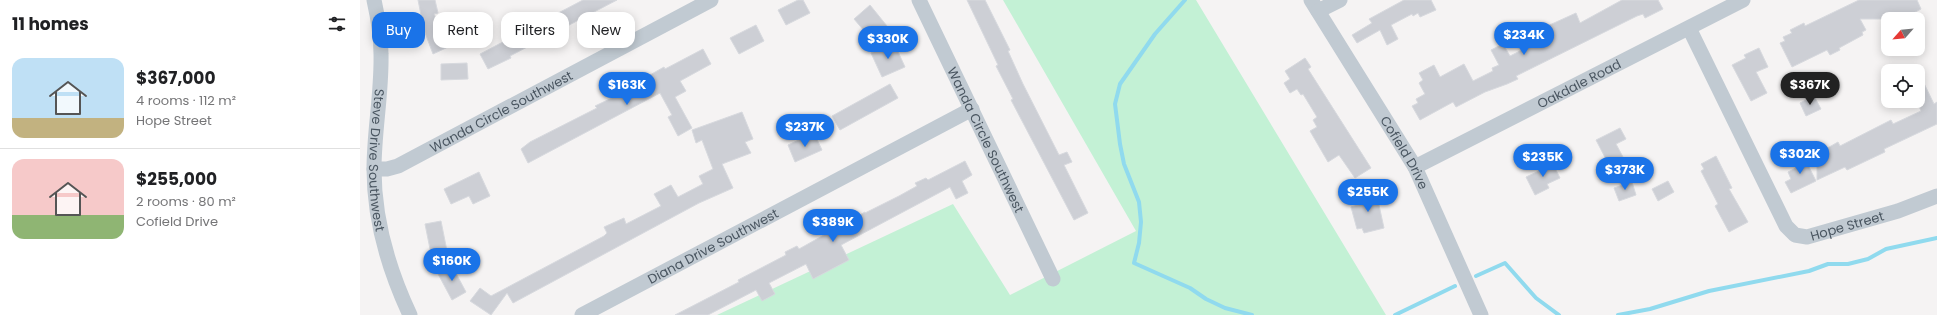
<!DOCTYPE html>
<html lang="en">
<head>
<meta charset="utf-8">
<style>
	:root { --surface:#fff; --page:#f2f2f2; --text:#202124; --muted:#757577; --line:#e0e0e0; --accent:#1a73e8 }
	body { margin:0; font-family:Poppins,sans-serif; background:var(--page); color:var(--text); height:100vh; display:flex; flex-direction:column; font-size:15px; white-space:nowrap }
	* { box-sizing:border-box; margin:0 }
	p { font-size:13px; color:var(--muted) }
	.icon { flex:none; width:22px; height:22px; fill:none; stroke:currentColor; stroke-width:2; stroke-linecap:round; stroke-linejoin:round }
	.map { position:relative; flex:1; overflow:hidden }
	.panel { display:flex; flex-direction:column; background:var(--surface); width:360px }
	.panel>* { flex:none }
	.top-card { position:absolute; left:12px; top:12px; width:380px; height:36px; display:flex; gap:8px }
	.needle { width:26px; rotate:243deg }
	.tools { position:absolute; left:1521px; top:12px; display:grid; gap:8px }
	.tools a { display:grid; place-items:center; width:44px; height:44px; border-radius:8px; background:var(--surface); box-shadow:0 2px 10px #0003; font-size:20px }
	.price { position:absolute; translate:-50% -34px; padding:0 9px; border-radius:14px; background:var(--accent); color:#fff; font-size:13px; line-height:26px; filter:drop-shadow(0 1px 2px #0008) }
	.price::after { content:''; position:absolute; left:50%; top:24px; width:12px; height:9px; margin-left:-6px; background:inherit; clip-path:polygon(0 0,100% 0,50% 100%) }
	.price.selected { background:#222; color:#fff }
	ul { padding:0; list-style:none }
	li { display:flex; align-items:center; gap:12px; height:100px; padding:0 12px }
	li+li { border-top:1px solid var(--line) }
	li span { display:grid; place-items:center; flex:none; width:112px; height:80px; border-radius:12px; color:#555 }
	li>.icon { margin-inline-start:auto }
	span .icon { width:48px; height:48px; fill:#fffc; stroke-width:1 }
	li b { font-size:17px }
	h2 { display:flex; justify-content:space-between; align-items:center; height:48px; padding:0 12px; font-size:17px }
	.tag { padding:0 14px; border-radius:12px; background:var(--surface); box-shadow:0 2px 10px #0003; font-size:14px; line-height:36px }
	.tag.selected { background:var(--accent); color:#fff }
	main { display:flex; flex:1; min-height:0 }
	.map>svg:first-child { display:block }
	.green { fill:#c3f1d5 }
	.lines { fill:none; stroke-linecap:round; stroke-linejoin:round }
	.stream { stroke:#90daee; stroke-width:4 }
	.building { fill:#cdcfd5; stroke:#d7d9de }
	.street { stroke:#c1cad2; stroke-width:15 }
	.labels { text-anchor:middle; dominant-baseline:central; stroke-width:3.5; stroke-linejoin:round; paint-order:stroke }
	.street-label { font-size:13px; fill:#4a5661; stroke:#fff }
</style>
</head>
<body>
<main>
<section class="panel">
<h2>11 homes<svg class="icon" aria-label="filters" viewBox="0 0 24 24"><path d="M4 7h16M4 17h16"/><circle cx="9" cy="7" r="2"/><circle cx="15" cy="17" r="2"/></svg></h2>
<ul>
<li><span style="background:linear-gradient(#bfe0f5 75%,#c2b280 0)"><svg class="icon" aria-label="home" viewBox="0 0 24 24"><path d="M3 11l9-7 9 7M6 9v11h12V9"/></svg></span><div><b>$367,000</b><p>4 rooms · 112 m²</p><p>Hope Street</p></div></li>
<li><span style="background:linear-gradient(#f6c9c9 70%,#8fb573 0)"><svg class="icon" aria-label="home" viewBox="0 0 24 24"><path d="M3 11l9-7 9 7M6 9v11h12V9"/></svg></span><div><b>$255,000</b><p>2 rooms · 80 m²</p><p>Cofield Drive</p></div></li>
</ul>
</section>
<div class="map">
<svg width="1577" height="315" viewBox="0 0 1577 315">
	<rect width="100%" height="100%" fill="#f5f3f3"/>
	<!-- green -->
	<polygon class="green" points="643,0 836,0 1026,315 357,315 593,204 650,295 776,231"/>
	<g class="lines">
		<!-- stream -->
		<g class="stream">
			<polyline points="825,0 795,34 760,84 755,104 760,144 764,164 779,202 781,222 779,243 774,263 830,288 846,299 865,308 892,315"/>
			<polyline points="1116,276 1145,263 1176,298 1199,315"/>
			<polyline points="1035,315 1095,286"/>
			<polyline points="1258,315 1290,309 1349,291 1449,271 1468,264 1488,264 1508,259 1526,249 1577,238"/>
		</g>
	</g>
	<!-- building -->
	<g class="building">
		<polygon points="58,0 75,0 78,13 74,14 88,47 73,54 64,30"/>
		<polygon points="223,0 257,0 150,56 151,58 128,69 120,54"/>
		<polygon points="438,0 443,0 450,13 426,25 418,10"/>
		<polygon points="607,0 625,0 650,50 648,51 663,84 699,155 707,152 712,162 704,165 728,213 714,220 651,100 653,99 636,66 638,65"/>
		<polygon points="1044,0 1071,0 1076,10 1060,17 1058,13 1053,16 1052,14 1031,25 1038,39 1027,45 1020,30 997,43 992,35 1012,23 1009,19"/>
		<polygon points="1262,0 1298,0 1303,9 1285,18 1283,14 1277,16 1156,76 1158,79 1147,84 1125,92 1096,107 1093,102 1060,120 1052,106 1058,103 1056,99 1065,94 1059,83 1063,80 1059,73 1074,65 1080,77 1104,64 1113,81 1133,71 1132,68 1139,65 1131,50 1143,44 1150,56 1172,45 1169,38 1184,30 1183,28 1216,13 1220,23"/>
		<polygon points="1499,0 1557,0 1561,9 1550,15 1552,19 1500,19 1506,30 1502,32 1503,35 1479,48 1480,50 1470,55 1467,50 1432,67 1420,43 1425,41 1423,37 1432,33 1430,30 1444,23 1445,26"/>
		<polygon points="510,5 527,26 511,39 494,19"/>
		<polygon points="396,25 404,41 379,54 370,38"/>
		<polygon points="534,43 545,67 522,77 511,53"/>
		<polygon points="1399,48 1408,67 1396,72 1407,93 1391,101 1372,65 1386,58 1384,55"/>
		<polygon points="343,49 351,64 320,81 326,91 315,97 332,128 318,136 308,117 312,115 300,93 168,163 161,149 170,142 237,108 235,106 292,79 290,75 304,67 305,69"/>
		<polygon points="945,58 951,67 948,69 1011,168 995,178 979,155 968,162 950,131 957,127 953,120 957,117 943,94 941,95 937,89 930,93 924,83 930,79 925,71"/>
		<polygon points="107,63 108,79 81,80 81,64"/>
		<polygon points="1558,71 1574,104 1577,102 1577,124 1524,149 1525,152 1487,170 1485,167 1457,180 1457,154 1478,142 1480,146 1531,120 1533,124 1561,111 1558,104"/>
		<polygon points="530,84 538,98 480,130 472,116"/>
		<polygon points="1454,96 1461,109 1446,116 1440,103"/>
		<polygon points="382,112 393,139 385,142 391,153 362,164 373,188 339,203 153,303 147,293 131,315 110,301 120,288 131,296 244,236 247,233 244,227 264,218 266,224 301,206 294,194 311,185 318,197 343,184 339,176 353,169 342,140 336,143 332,130"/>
		<polygon points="1260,128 1266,139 1256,144 1263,157 1249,165 1236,140"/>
		<polygon points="454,133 462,150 435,162 428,145"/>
		<polygon points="1442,153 1456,181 1431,193 1425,182 1431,179 1428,172 1436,168 1433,158"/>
		<polygon points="1356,156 1372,188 1369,189 1388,222 1369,232 1355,206 1358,204 1341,171 1344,169 1341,164"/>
		<polygon points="1191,160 1200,178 1187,184 1189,188 1175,195 1166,177 1179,171 1177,167"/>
		<polygon points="605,161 612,175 602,181 608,193 596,199 590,187 481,245 489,260 453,279 446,264 409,283 415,294 402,301 396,290 348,315 315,315 379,282 378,280 426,255 425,252 437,246 439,249 505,212 505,213 539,196 557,186 555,183 566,178 568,180"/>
		<polygon points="119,172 130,196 113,204 109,196 91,204 84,189"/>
		<polygon points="1308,181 1314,192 1298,201 1292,189"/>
		<polygon points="1272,182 1276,195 1259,201 1254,188"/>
		<polygon points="1015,187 1024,228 1004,233 1002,228 997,229 991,207 1005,203 1002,191"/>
		<polygon points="81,221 87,251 71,254 65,224"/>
		<polygon points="91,264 106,292 92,300 77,272"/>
	</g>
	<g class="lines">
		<!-- street -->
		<g class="street">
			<path id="s1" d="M14 0C18 18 21 36 21 54 22 92 14 131 14 169 14 221 28 268 50 315"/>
			<path id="s2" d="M559 0 693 279"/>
			<path id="s3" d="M951 0 1055 167 1121 315"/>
			<polyline points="958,11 980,0"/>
			<path id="s4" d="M1329 28 1426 226 1435 235 1447 237 1538 211 1577 196"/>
			<path id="s5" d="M1055 167 1383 0"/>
			<path id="s6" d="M14 169H27L38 166 351 0"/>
			<path id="s7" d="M222 315 612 109"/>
		</g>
	</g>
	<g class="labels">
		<!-- street labels -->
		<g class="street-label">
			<text stroke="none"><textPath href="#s5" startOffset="184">Oakdale Road</textPath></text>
			<text stroke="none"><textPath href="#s6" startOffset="141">Wanda Circle Southwest</textPath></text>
			<text stroke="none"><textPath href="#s2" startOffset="155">Wanda Circle Southwest</textPath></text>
			<text stroke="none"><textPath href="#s3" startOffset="179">Cofield Drive</textPath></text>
			<text stroke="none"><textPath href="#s1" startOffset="161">Steve Drive Southwest</textPath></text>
			<text stroke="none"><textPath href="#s4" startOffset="287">Hope Street</textPath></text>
			<text stroke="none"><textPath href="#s7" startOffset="148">Diana Drive Southwest</textPath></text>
		</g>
	</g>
</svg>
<div class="tools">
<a><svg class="needle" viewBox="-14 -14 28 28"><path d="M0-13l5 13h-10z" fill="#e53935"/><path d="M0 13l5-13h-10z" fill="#757577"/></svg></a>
<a><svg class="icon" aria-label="locate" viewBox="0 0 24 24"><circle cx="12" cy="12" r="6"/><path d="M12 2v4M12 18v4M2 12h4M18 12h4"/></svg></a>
</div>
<b class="price" style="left:1164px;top:56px">$234K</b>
<b class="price" style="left:528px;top:60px">$330K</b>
<b class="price" style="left:267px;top:106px">$163K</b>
<b class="price selected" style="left:1450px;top:106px">$367K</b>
<b class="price" style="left:445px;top:148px">$237K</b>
<b class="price" style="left:1440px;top:175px">$302K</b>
<b class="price" style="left:1183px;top:178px">$235K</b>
<b class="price" style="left:1265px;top:191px">$373K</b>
<b class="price" style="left:1008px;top:213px">$255K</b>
<b class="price" style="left:473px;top:243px">$389K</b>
<b class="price" style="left:92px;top:282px">$160K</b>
<div class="top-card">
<a class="tag selected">Buy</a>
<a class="tag">Rent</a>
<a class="tag">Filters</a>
<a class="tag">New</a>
</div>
</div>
</main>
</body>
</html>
